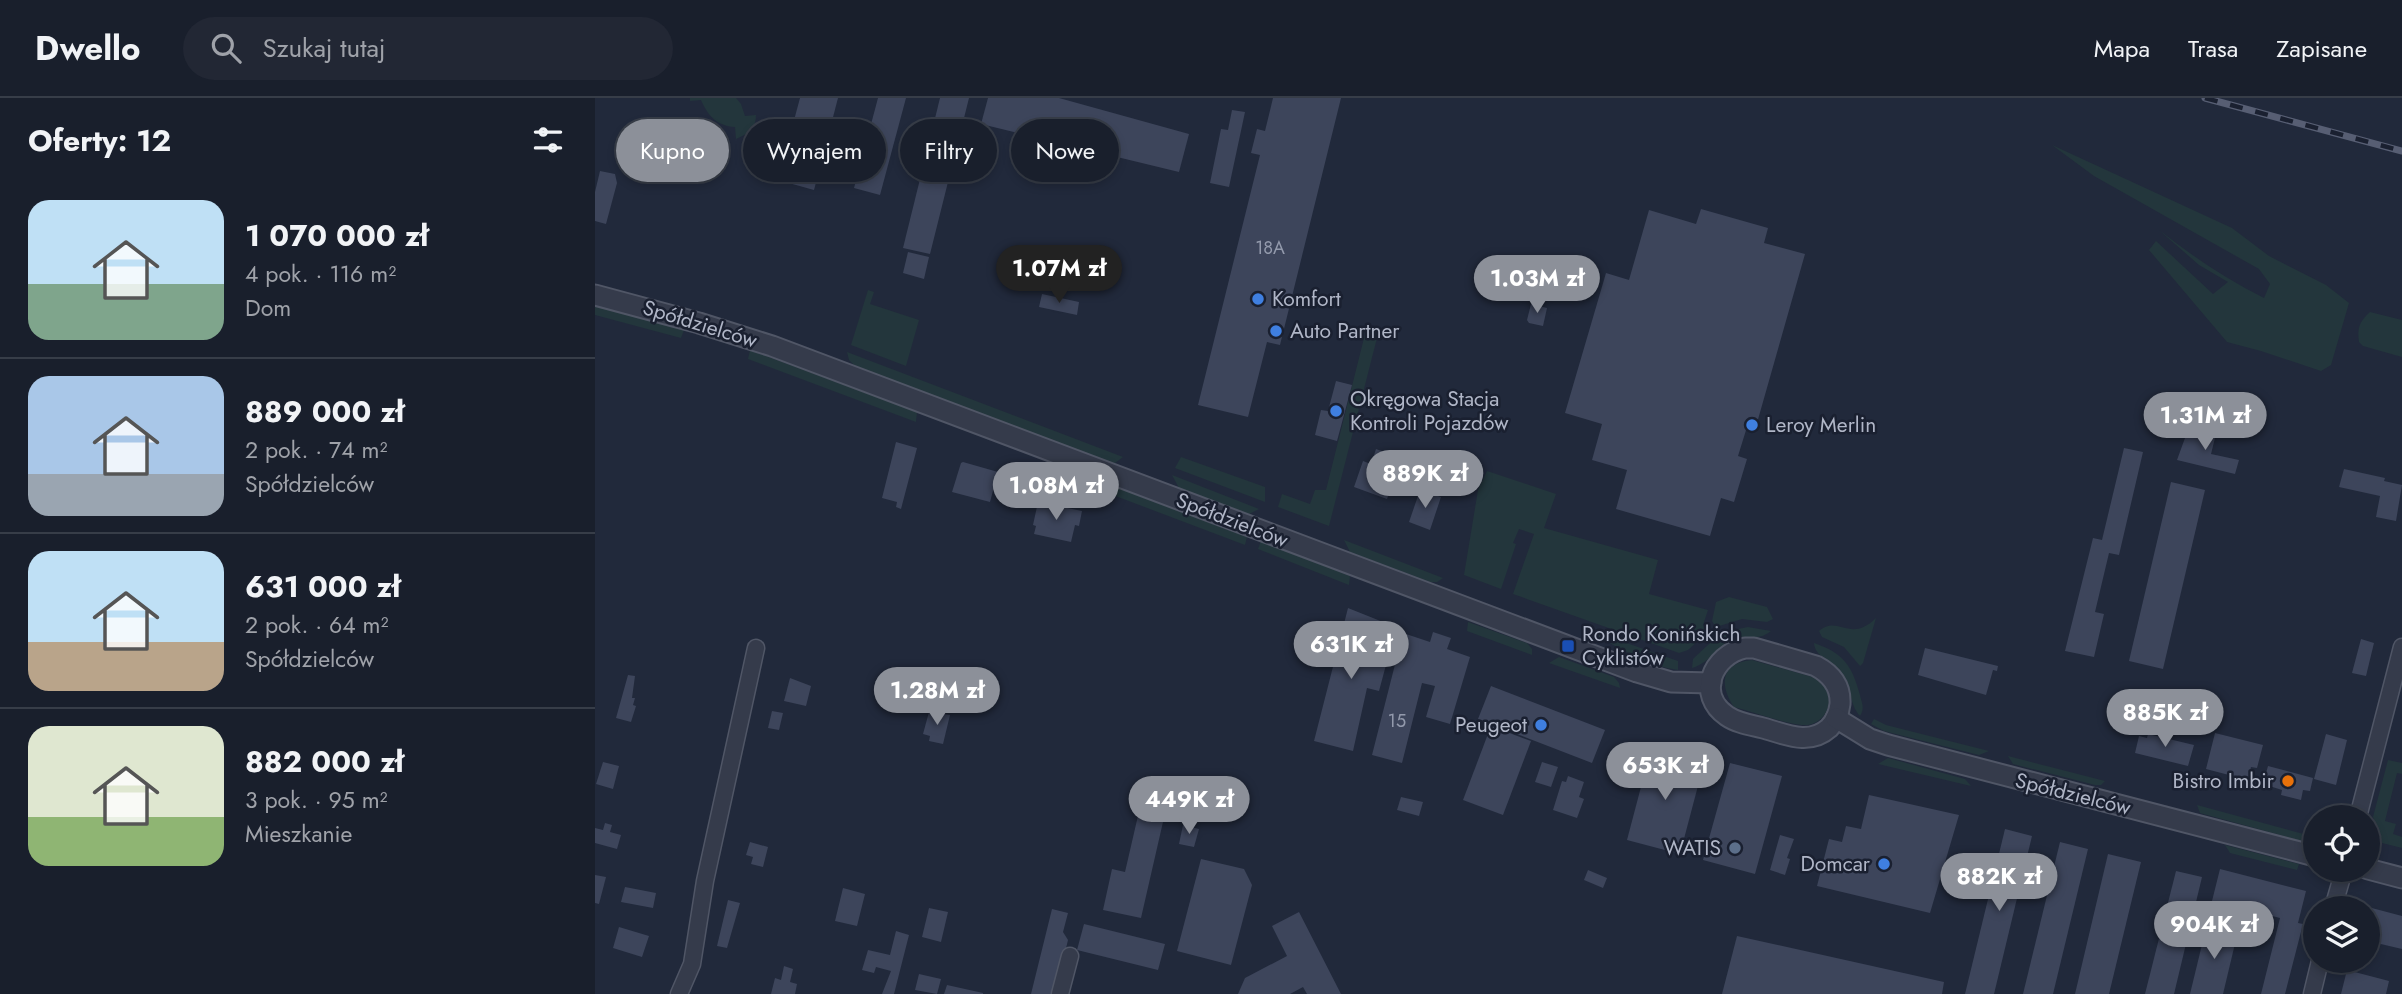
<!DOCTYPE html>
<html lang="pl">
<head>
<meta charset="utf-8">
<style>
	:root { --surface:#191f2c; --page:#222734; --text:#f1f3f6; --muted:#9fa2a9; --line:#373d48; --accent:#8c9099 }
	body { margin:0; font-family:Jost,sans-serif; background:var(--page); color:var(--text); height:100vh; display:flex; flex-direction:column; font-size:26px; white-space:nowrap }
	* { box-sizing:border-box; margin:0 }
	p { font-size:23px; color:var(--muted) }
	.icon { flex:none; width:38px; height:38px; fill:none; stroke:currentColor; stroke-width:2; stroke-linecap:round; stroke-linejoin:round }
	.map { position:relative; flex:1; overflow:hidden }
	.panel { display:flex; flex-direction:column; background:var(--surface); width:595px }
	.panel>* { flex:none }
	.guide { position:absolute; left:21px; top:21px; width:665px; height:63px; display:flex; gap:14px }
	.controls { position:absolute; left:1708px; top:707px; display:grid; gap:14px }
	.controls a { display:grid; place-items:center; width:77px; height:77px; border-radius:50%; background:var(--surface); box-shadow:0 4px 10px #0003,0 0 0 2px var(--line); font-size:35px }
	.price { position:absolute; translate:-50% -60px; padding:0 16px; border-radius:24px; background:var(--accent); color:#fff; font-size:23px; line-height:46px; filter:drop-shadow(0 2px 4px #0008) }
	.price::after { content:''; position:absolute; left:50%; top:42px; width:21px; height:16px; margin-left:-10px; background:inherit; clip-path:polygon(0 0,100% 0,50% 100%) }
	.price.selected { background:#222; color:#fff }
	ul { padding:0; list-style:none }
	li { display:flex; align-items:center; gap:21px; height:175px; padding:0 28px }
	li+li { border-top:2px solid var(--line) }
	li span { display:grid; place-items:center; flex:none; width:196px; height:140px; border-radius:21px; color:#555 }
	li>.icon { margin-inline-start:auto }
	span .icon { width:84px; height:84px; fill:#fffc; stroke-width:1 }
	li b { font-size:30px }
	h2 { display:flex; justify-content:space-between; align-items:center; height:84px; padding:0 28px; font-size:30px }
	.tag { padding:0 24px; border-radius:32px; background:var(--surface); box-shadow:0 4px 10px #0003,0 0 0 2px var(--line); font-size:24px; line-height:63px }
	.tag.selected { background:var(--accent); color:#fff }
	header { display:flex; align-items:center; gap:42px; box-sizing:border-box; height:98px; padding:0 35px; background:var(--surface); border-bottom:2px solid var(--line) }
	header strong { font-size:33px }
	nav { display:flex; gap:38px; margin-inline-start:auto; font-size:24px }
	.search { width:490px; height:63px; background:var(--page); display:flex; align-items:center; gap:18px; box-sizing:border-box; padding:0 24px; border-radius:38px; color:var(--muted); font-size:26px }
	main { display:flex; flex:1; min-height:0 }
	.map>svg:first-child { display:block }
	.green { fill:#23363c }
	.building { fill:#3d455b }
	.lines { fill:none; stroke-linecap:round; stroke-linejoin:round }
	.minor-casing { stroke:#505666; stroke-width:19 }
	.tertiary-casing { stroke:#505666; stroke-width:23 }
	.minor { stroke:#353b4b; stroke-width:16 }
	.tertiary { stroke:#353b4b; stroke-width:19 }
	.rail-casing { stroke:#575e73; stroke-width:7 }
	.rail { stroke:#1a2030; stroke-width:4.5; stroke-dasharray:13; stroke-linecap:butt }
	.shop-dot { fill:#3f7fe0; stroke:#1a2030; stroke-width:2.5 }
	.transit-dot { fill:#1a4fb4; stroke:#1a2030; stroke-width:2.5 }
	.food-dot { fill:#e8710a; stroke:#1a2030; stroke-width:2.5 }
	.service-dot { fill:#5c6f8a; stroke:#1a2030; stroke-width:2.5 }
	.labels { text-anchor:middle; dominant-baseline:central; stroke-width:5; stroke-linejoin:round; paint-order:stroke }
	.number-label { font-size:18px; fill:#939aac }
	.poi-label { font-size:21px; fill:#b0b6c7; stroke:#1a2030; text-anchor:start }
	.street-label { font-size:21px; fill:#b0b6c7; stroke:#1a2030 }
</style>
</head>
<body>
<header>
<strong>Dwello</strong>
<div class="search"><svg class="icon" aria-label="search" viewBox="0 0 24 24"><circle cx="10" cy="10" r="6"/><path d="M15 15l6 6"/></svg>Szukaj tutaj</div>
<nav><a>Mapa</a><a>Trasa</a><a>Zapisane</a></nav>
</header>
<main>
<section class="panel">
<h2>Oferty: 12<svg class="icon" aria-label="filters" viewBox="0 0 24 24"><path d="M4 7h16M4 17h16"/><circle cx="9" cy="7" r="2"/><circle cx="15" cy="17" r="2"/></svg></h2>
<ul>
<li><span style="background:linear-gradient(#bfe0f5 60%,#7fa58c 0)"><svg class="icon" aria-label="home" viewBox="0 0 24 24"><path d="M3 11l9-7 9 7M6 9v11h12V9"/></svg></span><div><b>1 070 000 zł</b><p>4 pok. · 116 m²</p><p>Dom</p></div></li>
<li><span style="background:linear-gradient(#a9c7e8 70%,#9aa5b1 0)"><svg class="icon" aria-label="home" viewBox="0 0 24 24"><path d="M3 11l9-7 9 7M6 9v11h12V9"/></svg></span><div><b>889 000 zł</b><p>2 pok. · 74 m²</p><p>Spółdzielców</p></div></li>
<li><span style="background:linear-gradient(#bfe0f5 65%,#b9a48a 0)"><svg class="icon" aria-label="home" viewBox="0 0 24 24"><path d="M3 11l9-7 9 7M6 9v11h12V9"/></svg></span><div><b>631 000 zł</b><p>2 pok. · 64 m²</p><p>Spółdzielców</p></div></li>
<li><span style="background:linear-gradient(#dfe7d0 65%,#8fb573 0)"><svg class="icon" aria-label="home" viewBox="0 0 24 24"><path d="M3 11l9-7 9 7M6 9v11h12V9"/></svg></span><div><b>882 000 zł</b><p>3 pok. · 95 m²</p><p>Mieszkanie</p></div></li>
</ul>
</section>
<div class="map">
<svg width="1807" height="896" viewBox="0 0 1807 896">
	<rect width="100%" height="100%" fill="#21293b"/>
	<!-- green -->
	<g class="green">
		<path d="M95 0H141L146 6 150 18 161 17C161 31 153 36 141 41L140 29C122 28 113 18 106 2L95 3Z"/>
		<path d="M1457 47 1637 130 1674 158 1731 187 1754 205 1736 267 1726 273 1666 253 1632 244 1554 152 1561 143 1618 196 1633 184 1604 167 1564 132C1597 158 1631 181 1669 200L1675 186 1664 171 1499 78Z"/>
		<polygon points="273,192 279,194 275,206 324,222 311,268 256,247"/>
		<polygon points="0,208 5,209 89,232 86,240 0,217"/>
		<path d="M1775 214 1807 222V259L1768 248 1764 244C1762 230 1764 224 1775 214Z"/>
		<polygon points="770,236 782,240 734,428 683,409 687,396 715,406 720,392 731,392"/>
		<polygon points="155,252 322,314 321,324 153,261"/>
		<polygon points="252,254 528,359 520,365 514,364 261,269 254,262"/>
		<polygon points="586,359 670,389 670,404 580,370"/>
		<polygon points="473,371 652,439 650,447 465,377"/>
		<polygon points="892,373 961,396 949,430 1063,462 1054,496 1113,512 1108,527 1113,534 1093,552 1084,555 918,496 939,436 924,431 918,445 921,446 906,491 869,477 883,392"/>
		<polygon points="577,377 664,411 654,416 584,390"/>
		<polygon points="749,442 848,480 842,484 835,484 755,454"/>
		<polygon points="666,443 755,478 754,487 663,451"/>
		<polygon points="1134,499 1172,509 1178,521 1172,524 1147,521 1121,529 1117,523 1121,504"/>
		<path d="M1281 520 1268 565 1265 568 1249 549 1227 539 1224 533C1243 516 1255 546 1281 520Z"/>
		<polygon points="873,524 932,545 937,551 937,557 872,533"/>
		<path d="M1153 529 1176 533C1165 542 1156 538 1144 541 1126 545 1115 565 1097 570L1098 561C1117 543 1126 534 1153 529Z"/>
		<path d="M1003 535 1083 563V572C1053 568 1028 552 1002 538Z"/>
		<path d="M1219 545C1249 555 1257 568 1265 597 1267 606 1270 610 1265 618 1253 605 1257 586 1245 572 1236 563 1220 559 1219 545Z"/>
		<polygon points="964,559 1019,579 1024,585 1025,590 954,565"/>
		<path d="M1157 562 1221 580C1229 585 1234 593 1234 603 1234 616 1222 628 1209 627 1193 627 1156 613 1139 609 1123 585 1127 565 1157 562Z"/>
		<polygon points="1279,621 1291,627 1394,653 1384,657 1289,633 1276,626"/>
		<polygon points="1413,658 1510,683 1506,687 1500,687 1418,666"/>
		<polygon points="1293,660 1370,681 1376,688 1283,666"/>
		<polygon points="1793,662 1807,665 1807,676 1802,675 1790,723 1801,726 1798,736 1807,739 1807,750 1787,745 1778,719"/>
		<polygon points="1602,707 1712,737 1710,744 1605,715"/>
		<polygon points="1630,747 1704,766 1702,772 1635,755"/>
	</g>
	<!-- building -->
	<g class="building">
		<polygon points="205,0 243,0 219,92 183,82"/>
		<polygon points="283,0 311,0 285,97 259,90"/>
		<polygon points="345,0 374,0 335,156 308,150"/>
		<polygon points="393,0 464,0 594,36 584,74 386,26"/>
		<polygon points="678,0 746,0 685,247 672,244 653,319 603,307 665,57 656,55 662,31 670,33"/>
		<polygon points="637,12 650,14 634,89 615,85 626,31 633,32"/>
		<polygon points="5,73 20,76 22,85 11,126 0,123 0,94"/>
		<polygon points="1106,111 1173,130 1169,145 1210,156 1160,332 1152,329 1143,358 1152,361 1139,404 1126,400 1115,438 1021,411 1032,372 997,362 1007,326 970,315 1011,175 1034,182 1054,112 1101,126"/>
		<polygon points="313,154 334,159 329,181 308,175"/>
		<polygon points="447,196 484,204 482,217 444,209"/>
		<polygon points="936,206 952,210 948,228 934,225 932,222"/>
		<polygon points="741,283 757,287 742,343 720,337 726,312 733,313"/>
		<polygon points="1594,329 1621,336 1616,356 1644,362 1640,376 1582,362"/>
		<polygon points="301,344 322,350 306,411 301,409 302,404 287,400"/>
		<polygon points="1529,350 1548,354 1524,457 1514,455 1500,514 1509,516 1499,559 1470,553 1498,440 1507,442"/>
		<polygon points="781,351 806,360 792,401 759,389 768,363 776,366"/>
		<polygon points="368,364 403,374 395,404 357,394 366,365"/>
		<polygon points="1749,371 1790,380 1789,383 1807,387 1801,423 1781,419 1785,398 1744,389"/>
		<polygon points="1576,384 1610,392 1568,571 1534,563"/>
		<polygon points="825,392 846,399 835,432 814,424"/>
		<polygon points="443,404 487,413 484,428 480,427 476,444 439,436 441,428 438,427"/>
		<polygon points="753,510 788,524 779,563 791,567 784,593 772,590 758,653 719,643"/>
		<polygon points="838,534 856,540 852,551 875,559 855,626 831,619 840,588 827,585 807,665 777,657 808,535 835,544"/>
		<polygon points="1766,541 1779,545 1771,578 1757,575"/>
		<polygon points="1330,550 1403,568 1402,573 1398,572 1391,597 1323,577"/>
		<polygon points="33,577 40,578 37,600 40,600 38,607 41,608 36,624 21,620"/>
		<polygon points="195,580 216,588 211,608 189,603"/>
		<polygon points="896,588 1010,632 997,665 883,621"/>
		<polygon points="177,613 188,615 184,632 173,630"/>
		<polygon points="334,614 355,617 348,646 334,643 335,638 328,636"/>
		<polygon points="896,628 936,643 908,717 868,702"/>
		<polygon points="1620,635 1668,647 1662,670 1656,669 1653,682 1611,671"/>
		<polygon points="1553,636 1599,647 1593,668 1540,655 1544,638 1552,640"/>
		<polygon points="1731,636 1752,642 1741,687 1719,681"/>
		<polygon points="1056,651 1109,665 1085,756 1032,742"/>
		<polygon points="8,664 24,668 18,691 1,686"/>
		<polygon points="947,664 963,669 956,689 940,684"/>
		<polygon points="1135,665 1187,678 1160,776 1108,762"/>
		<polygon points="1673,668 1718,680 1715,693 1708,692 1706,702 1686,697 1687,692 1668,686"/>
		<polygon points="973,678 989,684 984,699 989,701 982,720 958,712 967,683 971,684"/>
		<polygon points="551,683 576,689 546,820 508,812 517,771 530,774"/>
		<polygon points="598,687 613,691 611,702 595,698"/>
		<polygon points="1274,697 1364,717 1335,815 1222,788 1234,741 1247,744 1251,728 1266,731"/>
		<polygon points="806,699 828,704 824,718 802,712"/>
		<polygon points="10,725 17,727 15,734 26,737 22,751 0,745 0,730 8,732"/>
		<polygon points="588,727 604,731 599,749 584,746"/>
		<polygon points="1410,731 1437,738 1399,896 1370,896"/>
		<polygon points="1185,737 1199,741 1192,760 1195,761 1190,777 1175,772"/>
		<polygon points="155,744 173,749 168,769 156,766 158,759 151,757"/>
		<polygon points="1465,744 1493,751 1458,896 1428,896"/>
		<polygon points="1513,756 1546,764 1514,896 1480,896"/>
		<polygon points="606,761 649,771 657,787 636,867 582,853"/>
		<polygon points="1625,771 1711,793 1703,825 1708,826 1690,896 1666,896 1685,820 1617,803"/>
		<polygon points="993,772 1012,780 1008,790 989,782"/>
		<polygon points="1581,773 1607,779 1579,896 1550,896"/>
		<polygon points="0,777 11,779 4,806 0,805"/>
		<polygon points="30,789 61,795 58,810 26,804"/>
		<polygon points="248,790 270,796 262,828 240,823"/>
		<polygon points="133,802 145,805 132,850 122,848"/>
		<polygon points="1773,809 1807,818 1807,851 1773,843"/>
		<polygon points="334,810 353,814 346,844 327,839"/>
		<polygon points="457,811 473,815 468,834 473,842 460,896 436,896"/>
		<polygon points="704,814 746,896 712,896 708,889 695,896 643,896 650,880 692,858 677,828"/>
		<polygon points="489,826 570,846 563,872 482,852"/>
		<polygon points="1612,826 1643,833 1628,896 1595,896"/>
		<polygon points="24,829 54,838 47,859 18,850"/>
		<polygon points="301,833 314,837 299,896 287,896 296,873 281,869 279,875 267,872 273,852 295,857"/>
		<polygon points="1142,838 1349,884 1347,896 1127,896"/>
		<polygon points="189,868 198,871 195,884 202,886 200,896 176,896 180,880 186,882"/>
		<polygon points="1752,872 1794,883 1791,896 1746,896"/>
		<polygon points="324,876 346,881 342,896 320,892"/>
		<polygon points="352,887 388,895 388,896 349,896"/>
	</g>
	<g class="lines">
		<defs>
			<g id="minor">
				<polyline points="1763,719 1807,549"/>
				<polyline points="1738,810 1749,772"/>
				<polyline points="84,896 97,866 110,783 161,550"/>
				<polyline points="465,896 475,858"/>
				<polyline points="1717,896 1725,863"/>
			</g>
			<g id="tertiary">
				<polyline points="0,197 104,225 177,248 1042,574 1076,584 1116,585"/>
				<path d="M1150 550H1159L1221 568C1236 576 1246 588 1245 606 1244 615 1240 624 1234 630 1214 648 1190 636 1168 630 1156 627 1142 625 1132 618 1101 597 1117 557 1150 550Z"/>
				<polyline points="1241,620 1275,641 1293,647 1720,758"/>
				<polyline points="1773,771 1807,780"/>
			</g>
		</defs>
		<!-- minor casing -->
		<use href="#minor" class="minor-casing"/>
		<!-- tertiary casing -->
		<use href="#tertiary" class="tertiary-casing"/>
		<!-- minor -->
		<use href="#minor" class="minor"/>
		<!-- tertiary -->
		<use href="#tertiary" class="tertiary"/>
		<defs>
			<polyline id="rail" points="1610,0 1807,53"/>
		</defs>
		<!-- rail casing -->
		<use href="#rail" class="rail-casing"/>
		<!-- rail -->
		<use href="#rail" class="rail"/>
	</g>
	<!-- markers -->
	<g class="shop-dot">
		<circle cx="663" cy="201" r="7"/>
		<circle cx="681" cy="233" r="7"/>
		<circle cx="741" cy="313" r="7"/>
		<circle cx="1157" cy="327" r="7"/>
		<circle cx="946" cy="627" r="7"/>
		<circle cx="1289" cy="766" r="7"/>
	</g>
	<rect class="transit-dot" x="966" y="541" width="14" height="14" rx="3.5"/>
	<circle class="food-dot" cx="1693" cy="683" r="7"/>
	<circle class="service-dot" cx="1140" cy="750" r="7"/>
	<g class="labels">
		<!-- number labels -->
		<g class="number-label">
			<text x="675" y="150">18A</text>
			<text x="802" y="623">15</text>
		</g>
		<!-- poi labels -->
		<g class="poi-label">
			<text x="677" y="201">Komfort</text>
			<text x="695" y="233">Auto Partner</text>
			<text x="755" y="301">Okręgowa Stacja<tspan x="755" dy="24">Kontroli Pojazdów</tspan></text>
			<text x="1171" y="327">Leroy Merlin</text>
			<text x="987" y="536">Rondo Konińskich<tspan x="987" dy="24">Cyklistów</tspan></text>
			<text x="932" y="627" text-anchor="end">Peugeot</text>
			<text x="1679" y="683" text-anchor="end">Bistro Imbir</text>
			<text x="1126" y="750" text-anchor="end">WATIS</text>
			<text x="1275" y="766" text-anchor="end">Domcar</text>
		</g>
		<!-- street labels -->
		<g class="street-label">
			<text transform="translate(105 226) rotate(17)">Spółdzielców</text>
			<text transform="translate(637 422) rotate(21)">Spółdzielców</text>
			<text transform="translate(1478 696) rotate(14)">Spółdzielców</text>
		</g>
	</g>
</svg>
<div class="controls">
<a><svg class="icon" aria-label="locate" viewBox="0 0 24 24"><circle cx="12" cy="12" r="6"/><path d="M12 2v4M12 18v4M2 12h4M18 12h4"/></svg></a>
<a><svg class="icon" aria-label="layers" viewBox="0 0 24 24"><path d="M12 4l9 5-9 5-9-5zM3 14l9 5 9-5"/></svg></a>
</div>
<b class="price selected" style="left:464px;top:207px">1.07M zł</b>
<b class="price" style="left:942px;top:217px">1.03M zł</b>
<b class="price" style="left:1610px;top:354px">1.31M zł</b>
<b class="price" style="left:830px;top:412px">889K zł</b>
<b class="price" style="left:461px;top:424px">1.08M zł</b>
<b class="price" style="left:756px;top:583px">631K zł</b>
<b class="price" style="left:342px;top:629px">1.28M zł</b>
<b class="price" style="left:1570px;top:651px">885K zł</b>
<b class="price" style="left:1070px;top:704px">653K zł</b>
<b class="price" style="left:594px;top:738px">449K zł</b>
<b class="price" style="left:1404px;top:815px">882K zł</b>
<b class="price" style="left:1619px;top:863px">904K zł</b>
<div class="guide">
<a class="tag selected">Kupno</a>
<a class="tag">Wynajem</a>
<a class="tag">Filtry</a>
<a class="tag">Nowe</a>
</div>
</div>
</main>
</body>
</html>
